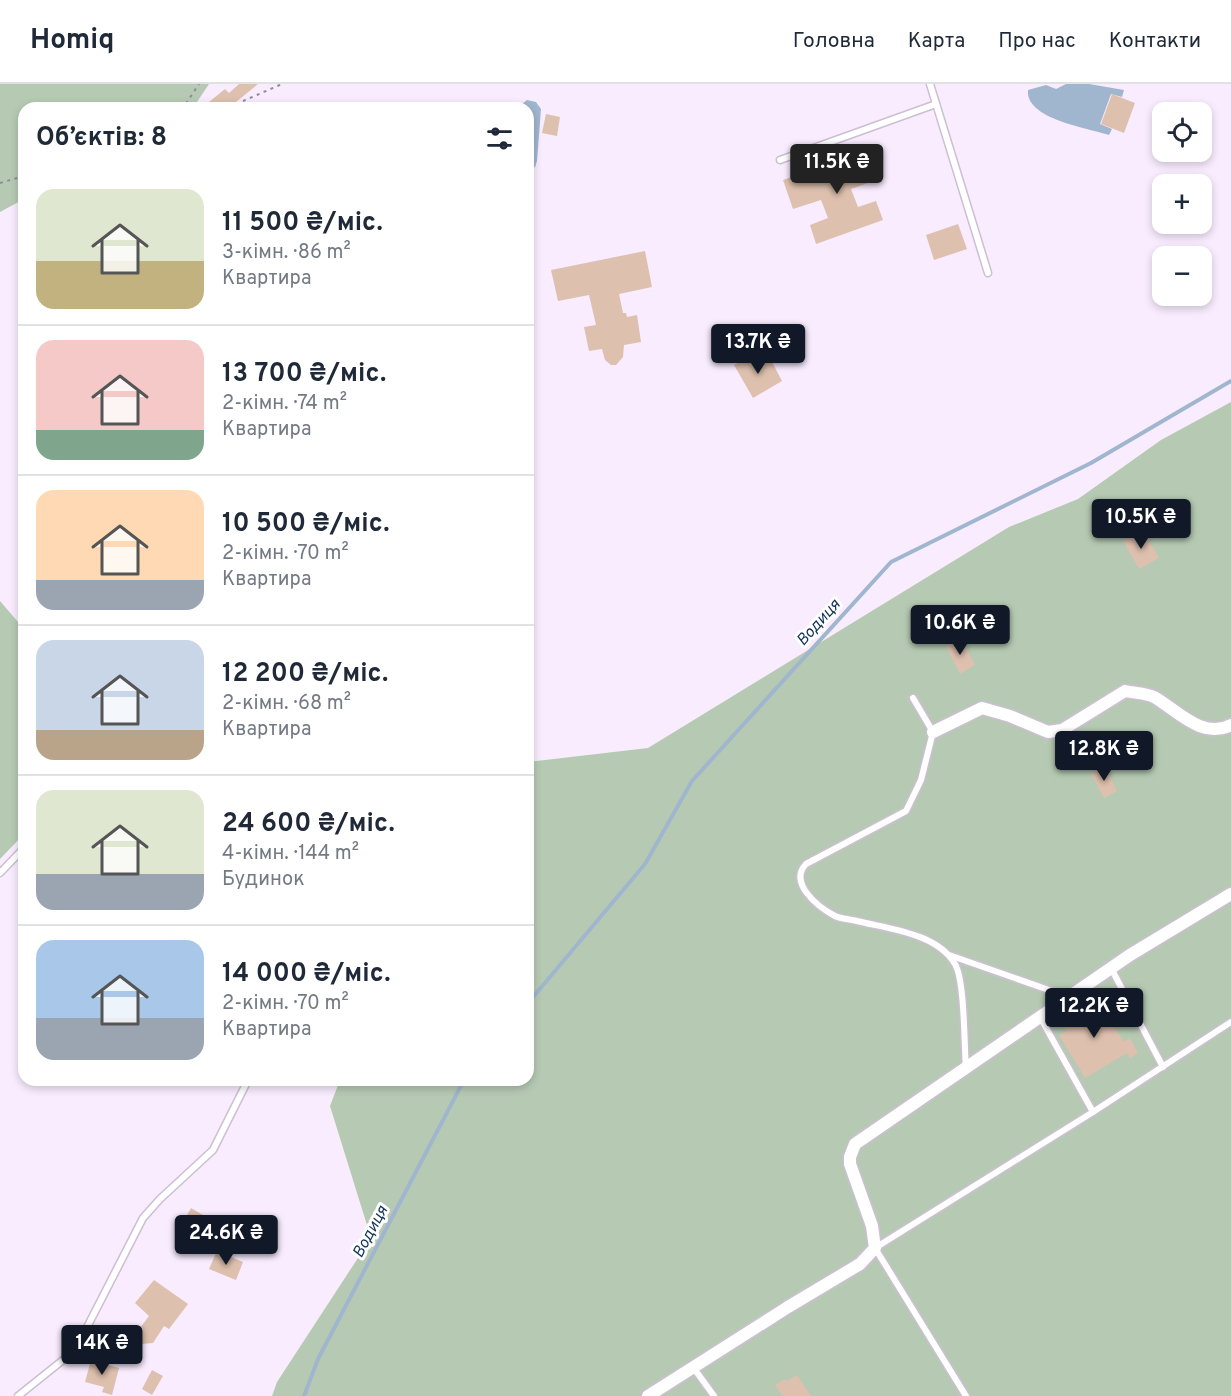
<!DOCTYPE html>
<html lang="uk">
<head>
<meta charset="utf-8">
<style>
	:root { --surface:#fff; --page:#f6f6f7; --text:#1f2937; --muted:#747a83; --line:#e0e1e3; --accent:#111827 }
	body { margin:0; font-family:Overpass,sans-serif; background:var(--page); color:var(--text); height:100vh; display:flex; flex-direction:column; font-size:22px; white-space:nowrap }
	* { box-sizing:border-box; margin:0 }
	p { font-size:20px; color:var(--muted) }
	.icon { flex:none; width:33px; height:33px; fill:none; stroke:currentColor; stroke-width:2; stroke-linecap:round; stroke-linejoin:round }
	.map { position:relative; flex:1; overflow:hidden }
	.side { position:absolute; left:18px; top:18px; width:516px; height:984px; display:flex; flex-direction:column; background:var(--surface); border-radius:18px; box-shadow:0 3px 9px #0003 }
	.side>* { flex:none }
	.tools { position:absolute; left:1152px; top:18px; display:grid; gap:12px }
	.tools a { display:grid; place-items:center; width:60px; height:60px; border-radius:12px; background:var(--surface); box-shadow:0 3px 9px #0003; font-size:30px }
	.price { position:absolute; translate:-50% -51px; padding:0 14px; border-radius:6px; background:var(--accent); color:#fff; font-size:20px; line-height:39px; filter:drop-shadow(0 2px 3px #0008) }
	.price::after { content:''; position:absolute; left:50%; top:36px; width:18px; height:14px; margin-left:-9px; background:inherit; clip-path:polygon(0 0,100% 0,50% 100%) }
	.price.on { background:#222; color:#fff }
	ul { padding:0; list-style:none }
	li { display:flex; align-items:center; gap:18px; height:150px; padding:0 18px }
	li+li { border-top:2px solid var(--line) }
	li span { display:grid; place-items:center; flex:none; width:168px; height:120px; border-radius:18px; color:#555 }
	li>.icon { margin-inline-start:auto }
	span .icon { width:72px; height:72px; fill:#fffc; stroke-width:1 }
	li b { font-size:26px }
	h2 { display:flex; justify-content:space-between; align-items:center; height:72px; padding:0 18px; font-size:26px }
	header { display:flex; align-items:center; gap:36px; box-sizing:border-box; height:84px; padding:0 30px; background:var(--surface); border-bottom:2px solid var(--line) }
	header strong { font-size:28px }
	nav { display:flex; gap:33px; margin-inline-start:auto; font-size:21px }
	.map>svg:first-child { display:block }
	.green { fill:#b6cab3 }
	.water { fill:#a0b6ce }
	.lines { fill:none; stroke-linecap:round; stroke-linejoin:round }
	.stream { stroke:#a0b6ce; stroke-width:4 }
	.building { fill:#dec0ae }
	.lane-casing { stroke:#cdbfd3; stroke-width:9 }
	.street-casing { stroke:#cdbfd3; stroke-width:15 }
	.path { stroke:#948b98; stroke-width:2; stroke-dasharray:3 4.5; stroke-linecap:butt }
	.lane { stroke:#fff; stroke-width:6 }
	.street { stroke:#fff; stroke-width:12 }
	.labels { text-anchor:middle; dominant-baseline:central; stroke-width:6; stroke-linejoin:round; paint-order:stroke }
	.water-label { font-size:16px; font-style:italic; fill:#133456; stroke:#fefefe }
</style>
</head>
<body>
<header>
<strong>Homiq</strong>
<nav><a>Головна</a><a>Карта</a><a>Про нас</a><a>Контакти</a></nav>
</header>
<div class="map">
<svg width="1231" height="1312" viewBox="0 0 1231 1312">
	<rect width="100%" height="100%" fill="#f8ecfe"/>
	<!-- green -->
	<g class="green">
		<polygon points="0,0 209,0 193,24 24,24 24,115 0,128"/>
		<polygon points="1231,318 1231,1312 272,1312 277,1298 371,1154 330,1022 340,996 528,996 528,678 648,664 1009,443 1078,415 1161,356"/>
		<polygon points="0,517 24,545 24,750 0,775"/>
	</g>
	<!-- water -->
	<g class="water">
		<path d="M1066 0H1089L1124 6 1122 13 1111 10 1100 40 1112 45 1109 51C1088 44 1025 35 1028 6L1046 1 1056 5Z"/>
		<polygon points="527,16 536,18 541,25 537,77 535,83 531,85 528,83 528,24 517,24"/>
	</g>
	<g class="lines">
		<!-- stream -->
		<g class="stream">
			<polyline points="528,919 645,780 692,697 891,478 1091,379 1231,297"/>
			<polyline points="304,1312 318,1275 464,996"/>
		</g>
	</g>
	<!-- building -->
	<g class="building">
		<polygon points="239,0 258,0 236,18 241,24 213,24 209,18 225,5 229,9"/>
		<polygon points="1112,10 1135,19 1124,49 1101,40"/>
		<polygon points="546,30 560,33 557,52 542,49"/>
		<polygon points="869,66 879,95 851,105 858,123 876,117 883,136 816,160 810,141 828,134 821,116 793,125 783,96"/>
		<polygon points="958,140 967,165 934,176 926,151"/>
		<polygon points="645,167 652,203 619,210 623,229 626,229 627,233 637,231 641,258 624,261 623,273 616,281 611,281 605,276 602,265 589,267 584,243 596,241 589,211 558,217 551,186"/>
		<polygon points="753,271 757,277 763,274 766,279 771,276 782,297 753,314 734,281"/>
		<polygon points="1143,446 1159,474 1139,485 1123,457"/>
		<polygon points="961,554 975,581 960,590 946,562"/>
		<polygon points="1105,682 1117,707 1104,714 1091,690"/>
		<polygon points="1092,916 1102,934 1114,927 1121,938 1114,942 1124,958 1130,954 1138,969 1130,974 1127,969 1085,994 1059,951 1067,947 1060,935"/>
		<polygon points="191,1124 208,1134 196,1155 179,1146"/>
		<polygon points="217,1167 243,1178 236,1196 209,1185"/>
		<polygon points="154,1196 188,1220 169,1245 164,1242 153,1259 141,1260 137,1257 137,1248 149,1232 135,1219"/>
		<polygon points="91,1276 119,1284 112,1311 102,1308 104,1303 85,1298"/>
		<polygon points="152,1286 163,1292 152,1311 142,1305"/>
		<polygon points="797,1291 811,1312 782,1312 775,1301 785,1295 786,1297"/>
	</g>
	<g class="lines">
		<defs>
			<g id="lane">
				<polyline points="930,0 988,189"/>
				<polyline points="780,76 936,20"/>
				<path d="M913 614 933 648 921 696 906 727 806 780C788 799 818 823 835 832 841 835 850 835 857 837 889 845 937 849 955 880 965 897 964 962 966 984"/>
				<polyline points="0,789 24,764"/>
				<polyline points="949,871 1069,913"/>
				<polyline points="1111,884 1163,983"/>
				<polyline points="1040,933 1093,1028"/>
				<polyline points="693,1283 714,1312"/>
				<polyline points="18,1312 68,1272 80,1257 143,1134 160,1115 213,1066 248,996"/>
				<polyline points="966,1312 875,1164 1093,1028 1231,938"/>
			</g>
			<g id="street">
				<path d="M933 648 982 624 1010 632 1048 648 1062 646 1125 607C1134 609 1146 609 1154 613 1177 626 1202 656 1231 641"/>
				<polyline points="648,1312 788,1223 860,1180 875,1164 872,1142 850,1080 850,1073 855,1060 1130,871 1231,810"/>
			</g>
		</defs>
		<!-- lane casing -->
		<use href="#lane" class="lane-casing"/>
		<!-- street casing -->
		<use href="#street" class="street-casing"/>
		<!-- path -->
		<g class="path">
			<polyline points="243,17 282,0"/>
			<polyline points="180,24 185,21 199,0"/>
			<polyline points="0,99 24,92"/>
		</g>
		<!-- lane -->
		<use href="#lane" class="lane"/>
		<!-- street -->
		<use href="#street" class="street"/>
	</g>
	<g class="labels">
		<!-- water labels -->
		<g class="water-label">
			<text transform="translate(819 539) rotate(-48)">Водиця</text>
			<text transform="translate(371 1148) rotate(-62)">Водиця</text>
		</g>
	</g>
</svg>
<div class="tools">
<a><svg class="icon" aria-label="locate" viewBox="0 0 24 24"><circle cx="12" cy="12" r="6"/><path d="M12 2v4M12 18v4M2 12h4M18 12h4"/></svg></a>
<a>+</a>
<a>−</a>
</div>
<b class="price on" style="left:837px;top:111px">11.5K ₴</b>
<b class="price" style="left:758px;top:291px">13.7K ₴</b>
<b class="price" style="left:1141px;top:466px">10.5K ₴</b>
<b class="price" style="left:960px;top:572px">10.6K ₴</b>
<b class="price" style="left:1104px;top:698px">12.8K ₴</b>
<b class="price" style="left:1094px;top:955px">12.2K ₴</b>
<b class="price" style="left:226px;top:1182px">24.6K ₴</b>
<b class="price" style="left:102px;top:1292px">14K ₴</b>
<section class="side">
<h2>Об’єктів: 8<svg class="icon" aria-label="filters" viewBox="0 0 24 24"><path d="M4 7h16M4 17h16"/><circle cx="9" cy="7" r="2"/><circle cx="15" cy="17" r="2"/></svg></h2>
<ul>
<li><span style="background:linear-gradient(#dfe7d0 60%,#c2b280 0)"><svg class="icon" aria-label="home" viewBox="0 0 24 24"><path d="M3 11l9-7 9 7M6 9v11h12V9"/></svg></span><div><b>11 500 ₴/міс.</b><p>3-кімн. · 86 m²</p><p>Квартира</p></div></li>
<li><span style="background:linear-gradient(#f6c9c9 75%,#7fa58c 0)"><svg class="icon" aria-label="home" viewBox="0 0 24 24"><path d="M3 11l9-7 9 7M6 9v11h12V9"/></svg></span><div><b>13 700 ₴/міс.</b><p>2-кімн. · 74 m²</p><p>Квартира</p></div></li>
<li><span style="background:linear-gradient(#ffd9b3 75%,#9aa5b1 0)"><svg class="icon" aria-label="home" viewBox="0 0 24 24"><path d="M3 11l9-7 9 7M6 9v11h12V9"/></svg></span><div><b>10 500 ₴/міс.</b><p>2-кімн. · 70 m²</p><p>Квартира</p></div></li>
<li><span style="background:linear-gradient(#c9d6e8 75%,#b9a48a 0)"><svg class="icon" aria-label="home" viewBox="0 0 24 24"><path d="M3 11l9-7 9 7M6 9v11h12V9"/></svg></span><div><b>12 200 ₴/міс.</b><p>2-кімн. · 68 m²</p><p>Квартира</p></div></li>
<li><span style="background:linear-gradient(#dfe7d0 70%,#9aa5b1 0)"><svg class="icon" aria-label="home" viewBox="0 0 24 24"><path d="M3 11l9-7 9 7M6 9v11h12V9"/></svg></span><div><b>24 600 ₴/міс.</b><p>4-кімн. · 144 m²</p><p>Будинок</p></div></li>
<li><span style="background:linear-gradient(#a9c7e8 65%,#9aa5b1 0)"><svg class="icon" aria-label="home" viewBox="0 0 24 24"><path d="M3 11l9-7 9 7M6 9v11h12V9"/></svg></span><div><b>14 000 ₴/міс.</b><p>2-кімн. · 70 m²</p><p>Квартира</p></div></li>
</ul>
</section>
</div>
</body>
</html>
